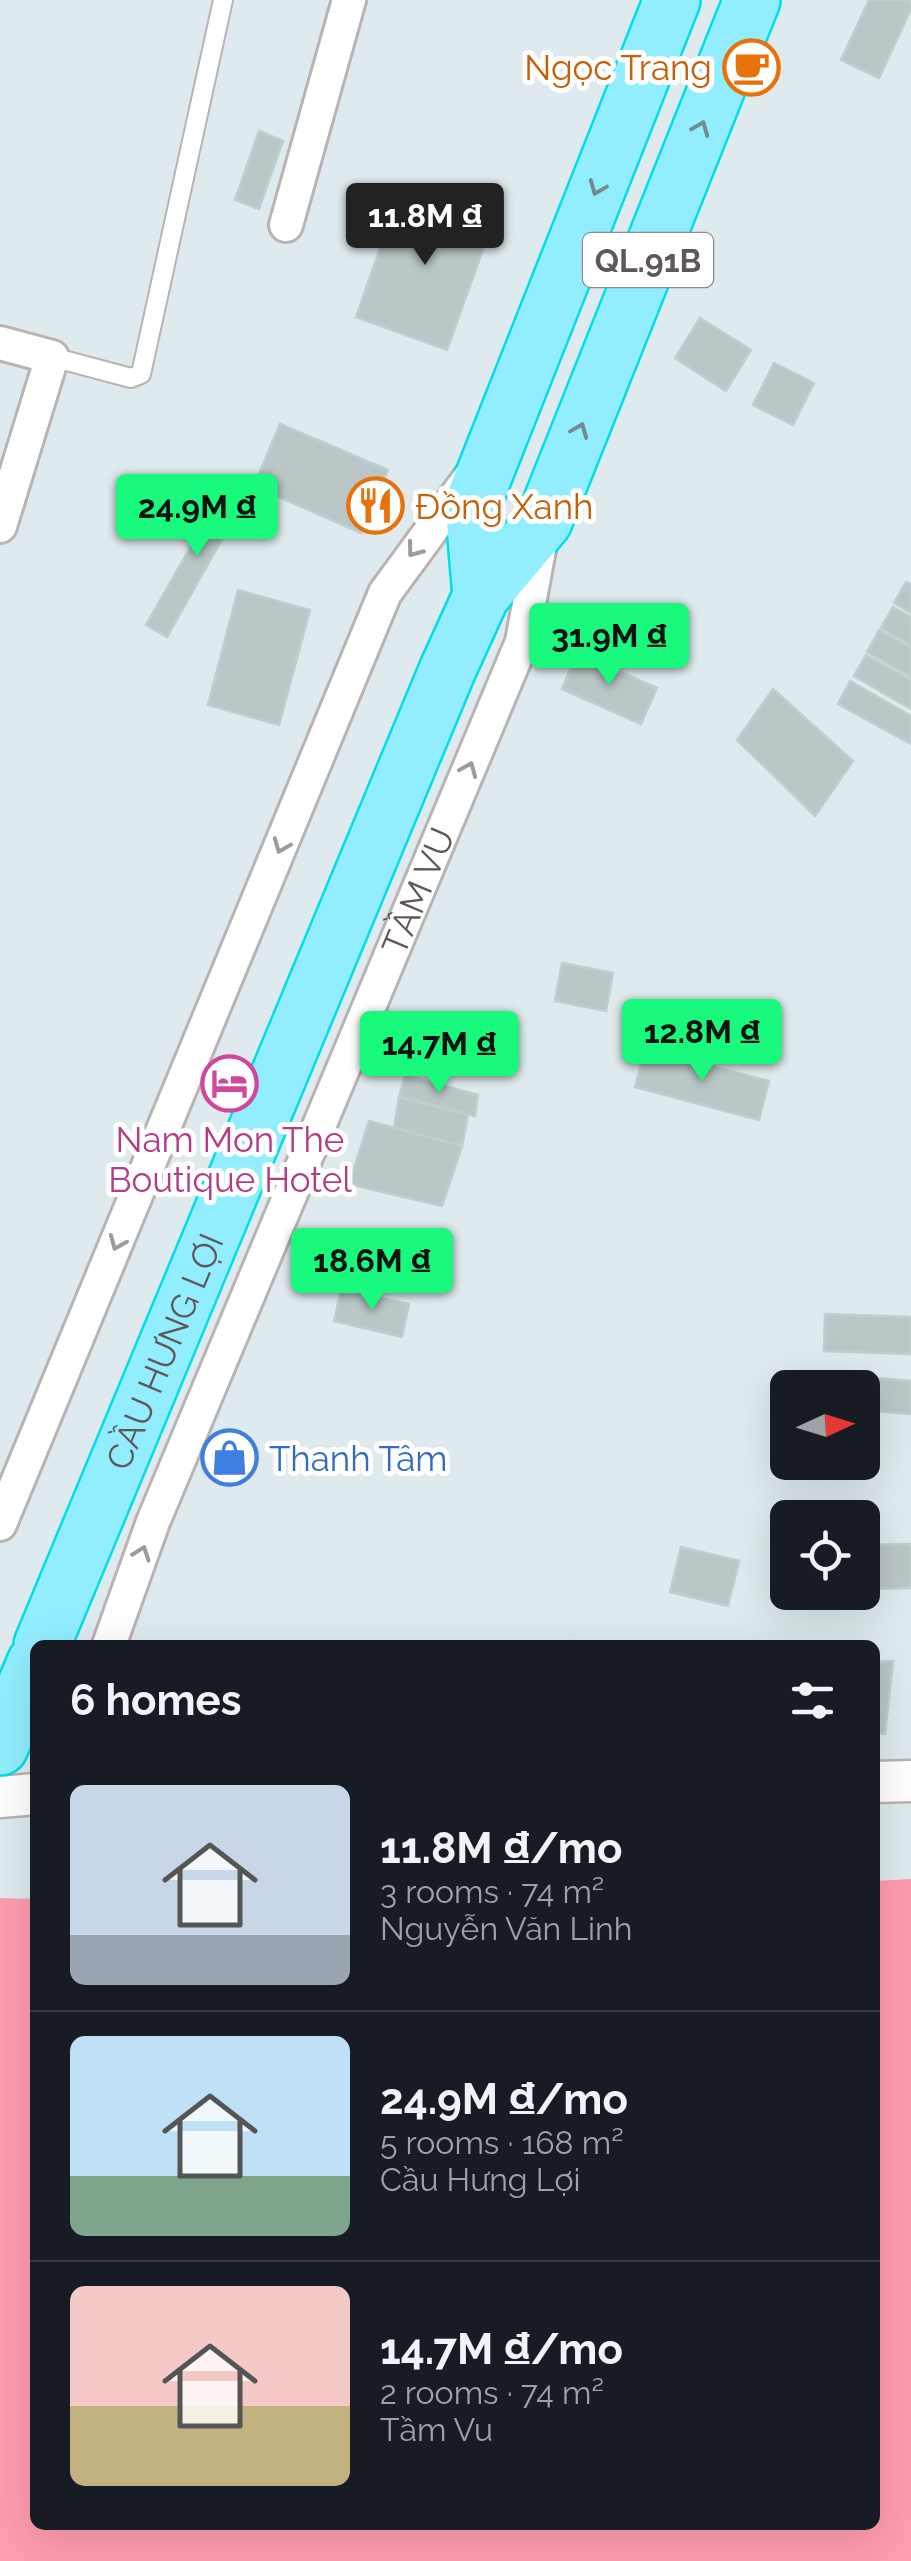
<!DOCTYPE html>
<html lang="en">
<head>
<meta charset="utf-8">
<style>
	:root { --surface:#171b24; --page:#20242c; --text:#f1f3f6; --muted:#9ea1a6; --line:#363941; --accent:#18f97d }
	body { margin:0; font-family:Raleway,sans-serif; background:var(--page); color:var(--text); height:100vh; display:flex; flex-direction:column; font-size:38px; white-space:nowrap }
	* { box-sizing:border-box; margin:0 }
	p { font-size:32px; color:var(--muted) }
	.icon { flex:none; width:55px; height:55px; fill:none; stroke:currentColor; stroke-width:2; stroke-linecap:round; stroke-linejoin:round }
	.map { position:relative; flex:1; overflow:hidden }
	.sheet { position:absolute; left:30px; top:1640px; width:850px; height:890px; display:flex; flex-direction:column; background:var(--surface); border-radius:15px; box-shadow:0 10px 40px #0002 }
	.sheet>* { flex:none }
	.needle { width:65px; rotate:86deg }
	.tools { position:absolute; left:770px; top:1370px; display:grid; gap:20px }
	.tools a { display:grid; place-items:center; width:110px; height:110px; border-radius:15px; background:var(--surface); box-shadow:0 10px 40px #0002; font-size:50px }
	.price { position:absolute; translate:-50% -85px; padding:0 22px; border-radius:10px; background:var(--accent); color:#111; font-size:32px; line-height:65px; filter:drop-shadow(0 2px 5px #0008) }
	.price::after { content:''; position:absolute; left:50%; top:60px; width:30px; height:22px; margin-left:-15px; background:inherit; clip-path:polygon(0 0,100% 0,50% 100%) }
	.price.current { background:#222; color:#fff }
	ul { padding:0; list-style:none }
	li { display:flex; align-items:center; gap:30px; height:250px; padding:0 40px }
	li+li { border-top:2px solid var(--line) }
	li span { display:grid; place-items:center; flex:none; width:280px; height:200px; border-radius:15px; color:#555 }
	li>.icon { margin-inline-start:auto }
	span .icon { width:120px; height:120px; fill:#fffc; stroke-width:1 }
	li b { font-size:42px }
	h2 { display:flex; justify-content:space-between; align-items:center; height:120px; padding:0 40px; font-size:42px }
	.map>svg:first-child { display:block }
	.water { fill:#ff9caf }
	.building { fill:#bbc6c7; stroke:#bcd0d2; stroke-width:2.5 }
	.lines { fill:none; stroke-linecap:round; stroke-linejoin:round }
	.service-casing { stroke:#bbb2b2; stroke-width:22 }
	.minor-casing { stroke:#bbb2b2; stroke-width:38 }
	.tertiary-casing { stroke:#bbb2b2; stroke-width:45 }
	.trunk-casing { stroke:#00ddeb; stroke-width:60 }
	.service { stroke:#fff; stroke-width:18 }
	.minor { stroke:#fff; stroke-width:32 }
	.tertiary { stroke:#fff; stroke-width:40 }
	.trunk { stroke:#92eeff; stroke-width:55 }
	.oneway { stroke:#728c92 }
	.oneway2 { stroke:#a09a9b }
	.labels { text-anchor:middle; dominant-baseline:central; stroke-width:10; stroke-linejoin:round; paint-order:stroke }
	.shield { fill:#fff; stroke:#90898a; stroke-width:2.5 }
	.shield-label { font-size:32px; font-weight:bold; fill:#615758 }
	.food-label { font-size:35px; fill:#c56008; stroke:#fff; text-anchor:end }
	.street-label { font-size:35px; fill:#615758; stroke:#fff }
	.hotel-label { font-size:35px; fill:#b23c85; stroke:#fff }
	.shop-label { font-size:35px; fill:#366cbe; stroke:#fff; text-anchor:start }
</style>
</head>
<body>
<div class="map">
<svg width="911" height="2561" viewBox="0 0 911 2561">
	<rect width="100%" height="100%" fill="#deeaed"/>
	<!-- water -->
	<polygon class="water" points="911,1879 911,2561 0,2561 0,1898 35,1899 35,2525 875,2525 875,1881"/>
	<!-- building -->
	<g class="building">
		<polygon points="869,0 911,0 911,9 879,78 841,60"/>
		<polygon points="259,131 283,141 259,209 235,200"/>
		<polygon points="402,186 494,219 447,350 356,317"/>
		<polygon points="700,318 751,350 726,391 675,358"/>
		<polygon points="774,363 814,383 793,425 753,405"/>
		<polygon points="280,424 388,470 361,533 254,486"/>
		<polygon points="228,481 248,493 167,637 146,625"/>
		<polygon points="906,582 911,584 911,613 894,603"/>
		<polygon points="238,590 310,610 279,725 208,705"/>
		<polygon points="893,607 911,617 911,645 881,628"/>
		<polygon points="879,630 911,648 911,677 867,652"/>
		<polygon points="577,653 657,688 641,724 562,689"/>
		<polygon points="866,655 911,680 911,709 854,676"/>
		<polygon points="850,681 911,716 911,744 838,704"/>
		<polygon points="773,689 853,761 815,816 737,740"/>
		<polygon points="562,963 613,973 606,1011 555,1001"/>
		<polygon points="645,1049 769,1081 759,1120 635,1087"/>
		<polygon points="405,1075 478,1095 475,1116 399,1097"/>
		<polygon points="399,1097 468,1115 462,1146 394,1128"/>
		<polygon points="369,1121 462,1146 442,1206 349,1184"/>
		<polygon points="341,1290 409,1304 402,1337 334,1321"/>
		<polygon points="825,1314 911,1317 911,1354 824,1351"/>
		<polygon points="853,1376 911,1381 911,1414 862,1410 862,1388 852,1388"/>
		<polygon points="911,1544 911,1588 862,1589 862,1545"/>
		<polygon points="681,1547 739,1561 728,1606 670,1592"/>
		<polygon points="570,1641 626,1642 626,1645 570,1645"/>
		<polygon points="893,1661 885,1734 875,1733 875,1662"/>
	</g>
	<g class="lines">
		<defs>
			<polyline id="service" points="52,357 131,378 141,374 223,0"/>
			<g id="minor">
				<polyline points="286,225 349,0"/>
				<polyline points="0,343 52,357 0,526"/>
				<polyline points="0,1524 385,593 471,476"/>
				<path id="s1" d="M109 1645 153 1522 522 642 542 533"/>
			</g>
			<g id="tertiary">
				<polyline points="875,1782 911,1781"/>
				<polyline points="0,1797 35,1794"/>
			</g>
			<g id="trunk">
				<polyline points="481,596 473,503 672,0"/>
				<path id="s2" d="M42 1645 447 671 481 596 544 521 752 0"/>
				<polyline points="0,1747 35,1663"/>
			</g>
		</defs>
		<!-- service casing -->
		<use href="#service" class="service-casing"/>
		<!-- minor casing -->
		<use href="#minor" class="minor-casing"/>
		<!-- tertiary casing -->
		<use href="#tertiary" class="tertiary-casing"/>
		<!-- trunk casing -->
		<use href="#trunk" class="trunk-casing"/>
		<!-- service -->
		<use href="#service" class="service"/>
		<!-- minor -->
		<use href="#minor" class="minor"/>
		<!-- tertiary -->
		<use href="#tertiary" class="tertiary"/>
		<!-- trunk -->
		<use href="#trunk" class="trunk"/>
	</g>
	<!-- one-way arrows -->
	<defs><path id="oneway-chevron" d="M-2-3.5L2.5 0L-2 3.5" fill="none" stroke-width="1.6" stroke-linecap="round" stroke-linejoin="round" transform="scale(2.5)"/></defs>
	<g class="oneway">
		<use href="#oneway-chevron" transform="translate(701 128) rotate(-68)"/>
		<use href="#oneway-chevron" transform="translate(597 188) rotate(112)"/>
		<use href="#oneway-chevron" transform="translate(580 430) rotate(-68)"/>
	</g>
	<g class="oneway2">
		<use href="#oneway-chevron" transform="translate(414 550) rotate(127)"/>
		<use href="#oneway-chevron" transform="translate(469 769) rotate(-67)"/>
		<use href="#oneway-chevron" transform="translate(281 846) rotate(112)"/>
		<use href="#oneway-chevron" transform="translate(117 1243) rotate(113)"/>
		<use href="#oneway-chevron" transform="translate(142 1553) rotate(-70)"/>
	</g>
	<!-- icons -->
	<defs>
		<symbol id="cafe-ring" viewBox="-11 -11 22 22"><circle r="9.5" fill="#fff" stroke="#e8710a" stroke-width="1.5"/><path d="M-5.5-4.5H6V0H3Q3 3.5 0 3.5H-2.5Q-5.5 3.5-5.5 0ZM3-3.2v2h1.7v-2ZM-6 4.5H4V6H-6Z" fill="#e8710a"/></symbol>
		<symbol id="restaurant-ring" viewBox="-11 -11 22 22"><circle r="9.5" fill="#fff" stroke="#e8710a" stroke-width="1.5"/><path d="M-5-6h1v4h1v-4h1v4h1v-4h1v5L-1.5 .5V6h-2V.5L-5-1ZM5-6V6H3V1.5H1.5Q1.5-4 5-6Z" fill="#e8710a"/></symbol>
		<symbol id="hotel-ring" viewBox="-11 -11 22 22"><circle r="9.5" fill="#fff" stroke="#d1479c" stroke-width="1.5"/><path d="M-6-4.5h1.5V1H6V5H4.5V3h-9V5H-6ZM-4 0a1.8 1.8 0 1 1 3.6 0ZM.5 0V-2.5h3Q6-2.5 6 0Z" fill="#d1479c"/></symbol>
		<symbol id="shop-ring" viewBox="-11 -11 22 22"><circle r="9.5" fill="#fff" stroke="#3f7fe0" stroke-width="1.5"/><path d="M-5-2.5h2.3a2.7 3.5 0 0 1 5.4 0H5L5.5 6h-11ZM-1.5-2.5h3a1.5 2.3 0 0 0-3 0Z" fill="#3f7fe0"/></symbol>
	</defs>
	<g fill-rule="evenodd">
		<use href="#cafe-ring" x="720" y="36" width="63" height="63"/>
		<use href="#restaurant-ring" x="344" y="474" width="63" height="63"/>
		<use href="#hotel-ring" x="198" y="1052" width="63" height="63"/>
		<use href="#shop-ring" x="198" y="1426" width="63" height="63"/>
	</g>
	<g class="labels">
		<!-- shield labels -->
		<rect class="shield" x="583" y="233" width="130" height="54" rx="8"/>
		<g class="shield-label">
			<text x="648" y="260">QL.91B</text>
		</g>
		<!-- food labels -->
		<g class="food-label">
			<text x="712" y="67">Ngọc Trang</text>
			<text x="415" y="506" text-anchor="start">Đồng Xanh</text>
		</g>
		<!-- street labels -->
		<g class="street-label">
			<text stroke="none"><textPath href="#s1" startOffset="815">TẦM VU</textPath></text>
			<text stroke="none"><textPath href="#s2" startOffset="318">CẦU HƯNG LỢI</textPath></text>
		</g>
		<!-- hotel labels -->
		<g class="hotel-label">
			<text x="230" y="1139">Nam Mon The<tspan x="230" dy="40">Boutique Hotel</tspan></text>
		</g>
		<!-- shop labels -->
		<g class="shop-label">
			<text x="269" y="1458">Thanh Tâm</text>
		</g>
	</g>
</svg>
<div class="tools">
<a><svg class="needle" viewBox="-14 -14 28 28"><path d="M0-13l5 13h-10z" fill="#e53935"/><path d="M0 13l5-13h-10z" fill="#9ea1a6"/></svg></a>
<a><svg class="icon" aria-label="locate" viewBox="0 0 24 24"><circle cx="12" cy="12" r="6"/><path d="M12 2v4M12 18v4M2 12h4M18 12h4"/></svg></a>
</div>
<b class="price current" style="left:425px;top:268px">11.8M ₫</b>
<b class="price" style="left:197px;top:559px">24.9M ₫</b>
<b class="price" style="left:609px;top:688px">31.9M ₫</b>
<b class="price" style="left:702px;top:1084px">12.8M ₫</b>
<b class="price" style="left:439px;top:1096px">14.7M ₫</b>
<b class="price" style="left:372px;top:1313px">18.6M ₫</b>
<section class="sheet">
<h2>6 homes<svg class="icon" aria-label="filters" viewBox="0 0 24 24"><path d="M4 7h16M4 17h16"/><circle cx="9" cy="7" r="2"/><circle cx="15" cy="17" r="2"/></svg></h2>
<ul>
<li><span style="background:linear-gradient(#c9d6e8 75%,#9aa5b1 0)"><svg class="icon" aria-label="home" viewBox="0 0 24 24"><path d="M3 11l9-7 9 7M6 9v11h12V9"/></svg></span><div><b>11.8M ₫/mo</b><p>3 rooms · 74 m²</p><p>Nguyễn Văn Linh</p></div></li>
<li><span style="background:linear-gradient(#bfe0f5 70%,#7fa58c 0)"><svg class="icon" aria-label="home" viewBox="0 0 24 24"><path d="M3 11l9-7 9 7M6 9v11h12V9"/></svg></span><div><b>24.9M ₫/mo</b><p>5 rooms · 168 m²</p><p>Cầu Hưng Lợi</p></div></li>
<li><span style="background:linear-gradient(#f6c9c9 60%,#c2b280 0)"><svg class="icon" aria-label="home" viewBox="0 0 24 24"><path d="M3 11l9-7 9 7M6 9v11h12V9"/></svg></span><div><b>14.7M ₫/mo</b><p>2 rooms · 74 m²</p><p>Tầm Vu</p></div></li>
</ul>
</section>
</div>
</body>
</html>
